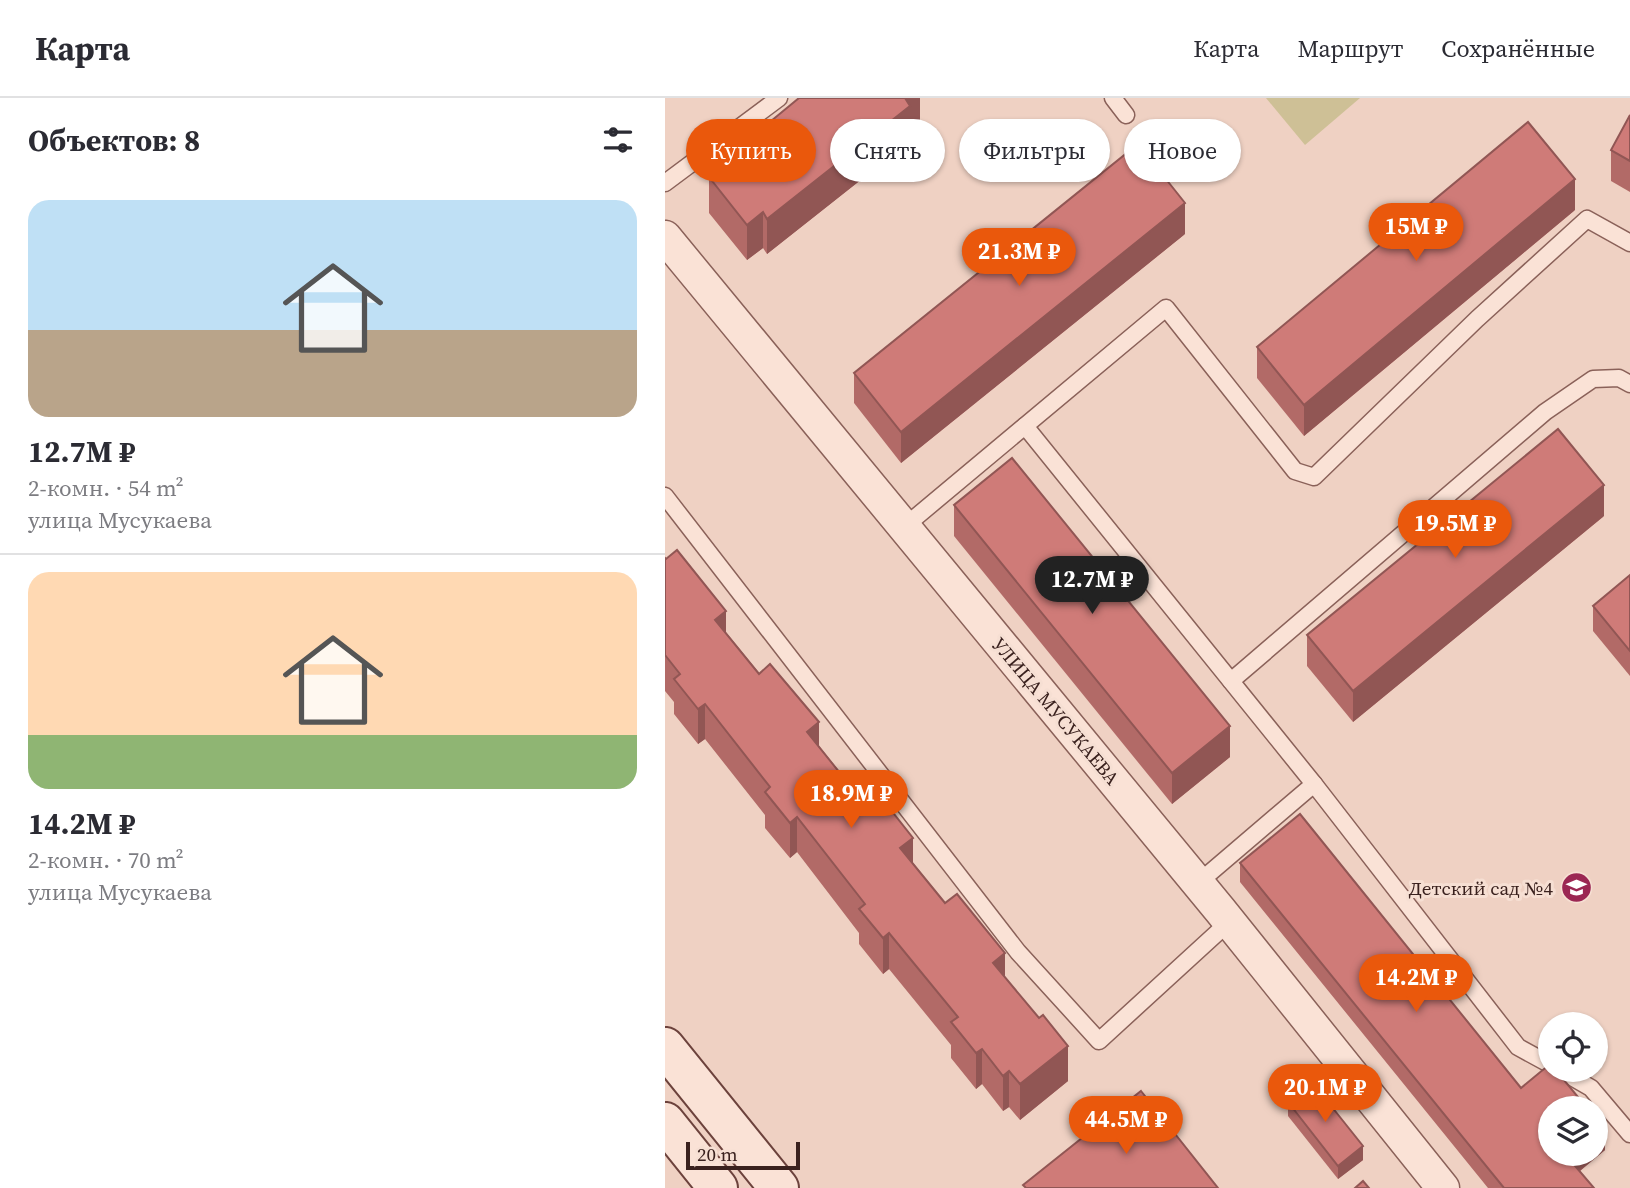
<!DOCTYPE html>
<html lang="ru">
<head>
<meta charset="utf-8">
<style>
	:root { --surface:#fff; --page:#f7f7f7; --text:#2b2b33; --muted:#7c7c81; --line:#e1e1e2; --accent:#ea580c }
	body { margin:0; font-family:"Source Serif 4",serif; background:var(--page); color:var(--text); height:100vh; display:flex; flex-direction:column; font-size:26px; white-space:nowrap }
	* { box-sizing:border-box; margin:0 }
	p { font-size:23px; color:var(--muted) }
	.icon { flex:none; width:38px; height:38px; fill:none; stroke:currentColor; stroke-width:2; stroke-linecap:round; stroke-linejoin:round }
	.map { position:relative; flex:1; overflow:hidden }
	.panel { display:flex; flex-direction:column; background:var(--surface); width:665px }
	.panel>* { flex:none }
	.banner { position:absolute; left:21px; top:21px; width:665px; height:63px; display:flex; gap:14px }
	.buttons { position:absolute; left:873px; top:914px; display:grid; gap:14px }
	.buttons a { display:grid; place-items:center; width:70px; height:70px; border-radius:50%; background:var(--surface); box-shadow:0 2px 5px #0004; font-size:35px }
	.scale { position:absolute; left:21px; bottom:18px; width:114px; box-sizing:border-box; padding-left:7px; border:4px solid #3a211e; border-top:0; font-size:19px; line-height:24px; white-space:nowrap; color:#3a211e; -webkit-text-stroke:5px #f6dfd3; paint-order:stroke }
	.price { position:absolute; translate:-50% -60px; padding:0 16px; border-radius:24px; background:var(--accent); color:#fff; font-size:23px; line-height:46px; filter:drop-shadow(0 2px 4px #0008) }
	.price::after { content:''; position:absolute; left:50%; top:42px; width:21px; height:16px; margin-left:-10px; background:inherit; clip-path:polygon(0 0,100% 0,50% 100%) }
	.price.active { background:#222; color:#fff }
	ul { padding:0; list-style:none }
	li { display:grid; align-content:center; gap:14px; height:371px; padding:0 28px }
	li+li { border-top:2px solid var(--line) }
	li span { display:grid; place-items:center; height:217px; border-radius:21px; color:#555 }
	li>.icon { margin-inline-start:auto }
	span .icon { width:126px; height:126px; fill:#fffc; stroke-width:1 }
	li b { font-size:30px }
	h2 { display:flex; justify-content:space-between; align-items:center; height:84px; padding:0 28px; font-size:30px }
	.tag { padding:0 24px; border-radius:32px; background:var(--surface); box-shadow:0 2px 5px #0004; font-size:24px; line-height:63px }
	.tag.active { background:var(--accent); color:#fff }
	header { display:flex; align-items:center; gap:42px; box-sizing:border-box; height:98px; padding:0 35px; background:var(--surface); border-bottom:2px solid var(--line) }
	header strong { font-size:33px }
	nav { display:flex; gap:38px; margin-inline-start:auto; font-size:24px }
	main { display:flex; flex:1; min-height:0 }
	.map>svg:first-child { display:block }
	.green { fill:#cec096 }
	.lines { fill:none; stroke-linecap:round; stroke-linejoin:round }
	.lane-casing { stroke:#8a6159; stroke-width:19 }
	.street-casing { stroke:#8a6159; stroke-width:35 }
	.secondary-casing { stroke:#6c423c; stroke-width:42 }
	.lane { stroke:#fae2d6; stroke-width:16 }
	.street { stroke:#fae2d6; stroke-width:32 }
	.secondary { stroke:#fae2d6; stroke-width:38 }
	.wall { fill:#b26a67 }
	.shaded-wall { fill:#915654 }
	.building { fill:#cf7b78; stroke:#915654; stroke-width:2 }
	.labels { text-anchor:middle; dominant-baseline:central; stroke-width:6; stroke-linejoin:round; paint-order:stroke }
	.street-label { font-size:19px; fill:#3a211e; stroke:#f6dfd3 }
	.poi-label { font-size:19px; fill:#3a211e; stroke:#f6dfd3; text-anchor:end }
</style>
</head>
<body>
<header>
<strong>Карта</strong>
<nav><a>Карта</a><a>Маршрут</a><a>Сохранённые</a></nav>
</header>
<main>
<section class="panel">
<h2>Объектов: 8<svg class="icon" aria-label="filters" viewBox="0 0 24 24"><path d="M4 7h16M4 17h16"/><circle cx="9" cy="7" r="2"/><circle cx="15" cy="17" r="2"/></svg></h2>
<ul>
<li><span style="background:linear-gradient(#bfe0f5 60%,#b9a48a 0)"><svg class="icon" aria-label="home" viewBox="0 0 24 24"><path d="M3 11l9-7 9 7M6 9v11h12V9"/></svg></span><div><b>12.7M ₽</b><p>2-комн. · 54 m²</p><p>улица Мусукаева</p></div></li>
<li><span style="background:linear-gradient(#ffd9b3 75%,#8fb573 0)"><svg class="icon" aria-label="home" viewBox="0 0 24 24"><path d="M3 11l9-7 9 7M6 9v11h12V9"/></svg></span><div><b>14.2M ₽</b><p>2-комн. · 70 m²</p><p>улица Мусукаева</p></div></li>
</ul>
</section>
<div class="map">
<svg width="965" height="1090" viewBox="0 0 965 1090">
	<rect width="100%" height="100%" fill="#efd1c3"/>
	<!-- green -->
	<polygon class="green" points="601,0 695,0 640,47"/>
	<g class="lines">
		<defs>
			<g id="lane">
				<polyline points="448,0 461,17"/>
				<polyline points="0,85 114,0"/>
				<polyline points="360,328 649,686 533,785"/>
				<polyline points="0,398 353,854 434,943 564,824"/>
				<polyline points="239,429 501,210 630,373 649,379 812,221 922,121 965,145"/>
				<polyline points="566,583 880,314 928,281 954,280 965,286"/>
				<polyline points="649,686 853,949 886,967"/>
				<polyline points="893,971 926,990 965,1036"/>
			</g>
			<polyline id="street" points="0,139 555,812 778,1090"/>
			<g id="secondary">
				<polyline points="0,949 114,1090"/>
				<polyline points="0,1024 53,1090"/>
			</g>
		</defs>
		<!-- lane casing -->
		<use href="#lane" class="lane-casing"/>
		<!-- street casing -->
		<use href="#street" class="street-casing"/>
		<!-- secondary casing -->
		<use href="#secondary" class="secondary-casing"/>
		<!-- lane -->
		<use href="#lane" class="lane"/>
		<!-- street -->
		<use href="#street" class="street"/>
		<!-- secondary -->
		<use href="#secondary" class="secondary"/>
	</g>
	<!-- wall -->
	<g class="wall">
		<polygon points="255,0 255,24 245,31 245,43 102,156 98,150 82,162 44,115 44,79 51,74 51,63 100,28"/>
		<polygon points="965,17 965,94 946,83 946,52"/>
		<polygon points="910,112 639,338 592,280 592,249"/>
		<polygon points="520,136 236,365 189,305 189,275"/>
		<polygon points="289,407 565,659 507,706 289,438"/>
		<polygon points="939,418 688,624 642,568 642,537"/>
		<polygon points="0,460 154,648 340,879 403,983 355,1022 344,1009 338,1013 317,986 311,991 286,960 286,947 224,871 218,876 194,846 194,835 132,754 125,760 100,730 100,717 40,641 33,646 9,616 9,604 0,593"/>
		<polygon points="965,477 965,578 928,533 928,508"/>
		<polygon points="575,765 856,990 940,1052 915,1073 929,1090 823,1090 575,784"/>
		<polygon points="623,1004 698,1062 673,1081 623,1018"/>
	</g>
	<!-- shaded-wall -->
	<g class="shaded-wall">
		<polygon points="240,0 255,0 255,24 245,31 245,43 102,156 102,121"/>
		<polygon points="910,81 910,112 639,338 639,307"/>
		<polygon points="520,105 520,136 236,365 236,334"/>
		<polygon points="98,114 98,150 82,162 82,127"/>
		<polygon points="939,387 939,418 688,624 688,593"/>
		<polygon points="61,513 61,548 50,522"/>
		<polygon points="40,606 40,641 33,646 33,611"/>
		<polygon points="154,624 154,659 142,634"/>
		<polygon points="565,628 565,659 507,706 507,675"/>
		<polygon points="132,719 132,754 125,760 125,725"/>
		<polygon points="248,740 248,776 235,750"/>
		<polygon points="224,835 224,871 218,876 218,840"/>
		<polygon points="340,855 340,891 328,865"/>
		<polygon points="403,948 403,983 355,1022 355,986"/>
		<polygon points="317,951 317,986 311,991 311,955"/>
		<polygon points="344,973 344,1009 338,1013 338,978"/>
		<polygon points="940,1032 940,1052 905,1081 905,1062 913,1055 931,1055 931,1040"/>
		<polygon points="698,1048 698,1062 673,1081 673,1068"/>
	</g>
	<!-- building -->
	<g class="building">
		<polygon points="134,0 240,0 245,8 102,121 98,114 82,127 44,79 56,70 51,63 97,25 100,28"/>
		<polygon points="965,17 965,63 946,52"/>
		<polygon points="863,24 910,81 639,307 592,249"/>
		<polygon points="473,46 520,105 236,334 189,275"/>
		<polygon points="893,331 939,387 688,593 642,537"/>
		<polygon points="347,360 565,628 507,675 289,407"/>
		<polygon points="12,452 61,513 50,522 94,576 105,566 154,624 142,634 187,690 199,680 225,711 248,740 235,750 280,805 292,796 340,855 328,865 374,920 378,917 403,948 355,986 344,973 338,978 317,951 311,955 286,924 293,919 224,835 218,840 194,811 200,806 132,719 125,725 100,694 105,689 40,606 33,611 9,581 15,576 0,557 0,460 1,461"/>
		<polygon points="965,477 965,553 928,508"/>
		<polygon points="635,716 856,990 885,966 886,971 890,971 922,1010 886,1010 886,1055 913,1055 905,1062 929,1090 839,1090 575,765"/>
		<polygon points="647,984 698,1048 673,1068 623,1004"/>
		<polygon points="476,993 553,1090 361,1090 358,1087"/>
		<polygon points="931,1021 940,1032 931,1040"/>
		<polygon points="698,1083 704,1090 690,1090"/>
	</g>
	<!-- icons -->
	<defs>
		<symbol id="school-disc" viewBox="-11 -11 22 22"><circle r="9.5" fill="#9b2753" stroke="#f6dfd3"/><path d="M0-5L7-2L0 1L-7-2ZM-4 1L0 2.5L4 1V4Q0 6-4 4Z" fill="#fff"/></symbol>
	</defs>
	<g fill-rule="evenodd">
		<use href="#school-disc" x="894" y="772" width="35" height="35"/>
	</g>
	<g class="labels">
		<!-- street labels -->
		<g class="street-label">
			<text transform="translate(391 613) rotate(50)">УЛИЦА МУСУКАЕВА</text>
		</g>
		<!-- poi labels -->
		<g class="poi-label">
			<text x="888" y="790">Детский сад №4</text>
		</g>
	</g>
</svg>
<div class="buttons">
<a><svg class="icon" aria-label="locate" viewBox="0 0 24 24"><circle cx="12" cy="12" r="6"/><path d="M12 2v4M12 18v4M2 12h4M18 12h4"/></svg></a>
<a><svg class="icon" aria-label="layers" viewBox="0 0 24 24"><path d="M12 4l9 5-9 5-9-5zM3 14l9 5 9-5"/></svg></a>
</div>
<div class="scale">20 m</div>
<b class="price" style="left:751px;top:165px">15M ₽</b>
<b class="price" style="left:354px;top:190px">21.3M ₽</b>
<b class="price" style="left:790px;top:462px">19.5M ₽</b>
<b class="price active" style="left:427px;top:518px">12.7M ₽</b>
<b class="price" style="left:186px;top:732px">18.9M ₽</b>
<b class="price" style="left:751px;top:916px">14.2M ₽</b>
<b class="price" style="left:660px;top:1026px">20.1M ₽</b>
<b class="price" style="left:461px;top:1058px">44.5M ₽</b>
<div class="banner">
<a class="tag active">Купить</a>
<a class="tag">Снять</a>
<a class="tag">Фильтры</a>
<a class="tag">Новое</a>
</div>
</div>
</main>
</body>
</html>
